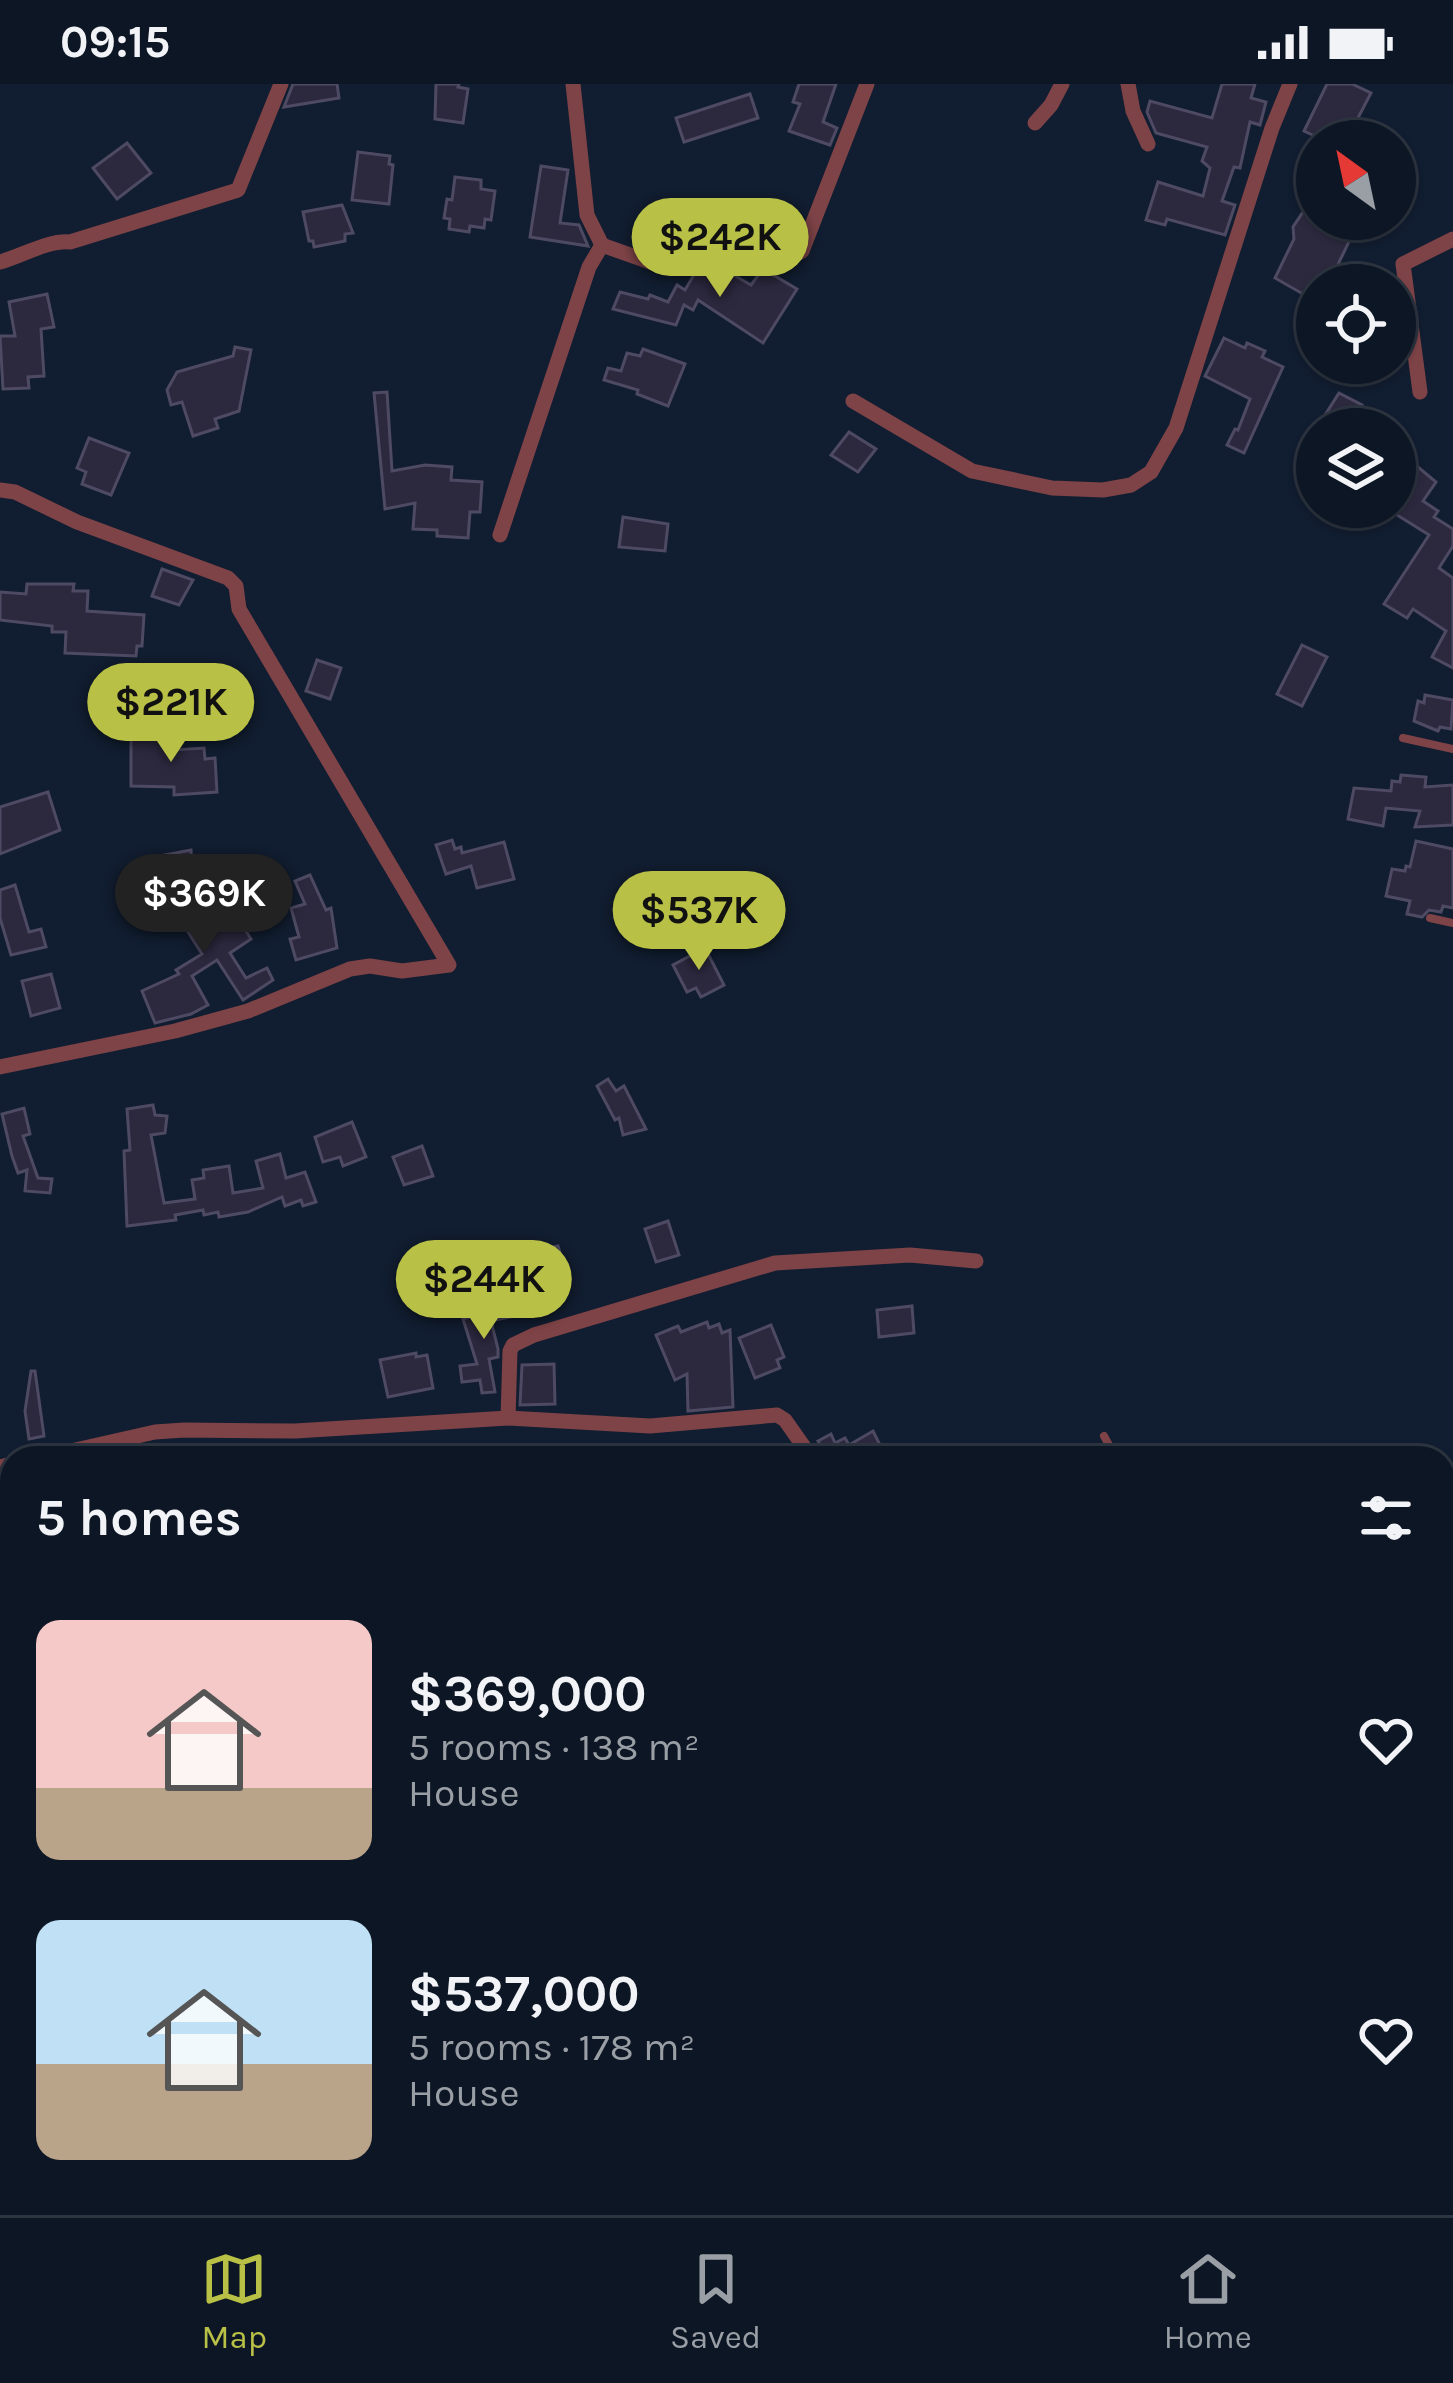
<!DOCTYPE html>
<html lang="en">
<head>
<meta charset="utf-8">
<style>
	:root { --surface:#0d1624; --page:#1b2331; --text:#f1f3f6; --muted:#9a9fa6; --line:#2d3541; --accent:#b9c046 }
	body { margin:0; font-family:Karla,sans-serif; background:var(--page); color:var(--text); height:100vh; display:flex; flex-direction:column; font-size:45px; white-space:nowrap }
	* { box-sizing:border-box; margin:0 }
	p { font-size:39px; color:var(--muted) }
	.icon { flex:none; width:66px; height:66px; fill:none; stroke:currentColor; stroke-width:2; stroke-linecap:round; stroke-linejoin:round }
	.map { position:relative; flex:1; overflow:hidden }
	.side { position:absolute; left:0px; top:1362px; width:1455px; height:771px; display:flex; flex-direction:column; background:var(--surface); border-radius:36px 36px 0 0; box-shadow:0 3px 9px #0004,0 0 0 3px var(--line) }
	.side>* { flex:none }
	.needle { width:78px; rotate:327deg }
	.tools { position:absolute; left:1296px; top:36px; display:grid; gap:24px }
	.tools a { display:grid; place-items:center; width:120px; height:120px; border-radius:50%; background:var(--surface); box-shadow:0 3px 9px #0004,0 0 0 3px var(--line); font-size:60px }
	.price { position:absolute; translate:-50% -102px; padding:0 27px; border-radius:42px; background:var(--accent); color:#111; font-size:39px; line-height:78px; filter:drop-shadow(0 3px 6px #0008) }
	.price::after { content:''; position:absolute; left:50%; top:72px; width:36px; height:27px; margin-left:-18px; background:inherit; clip-path:polygon(0 0,100% 0,50% 100%) }
	.price.selected { background:#222; color:#fff }
	ul { padding:0; list-style:none }
	li { display:flex; align-items:center; gap:36px; height:300px; padding:0 36px }
	li span { display:grid; place-items:center; flex:none; width:336px; height:240px; border-radius:24px; color:#555 }
	li>.icon { margin-inline-start:auto }
	span .icon { width:144px; height:144px; fill:#fffc; stroke-width:1 }
	li b { font-size:51px }
	h2 { display:flex; justify-content:space-between; align-items:center; height:144px; padding:0 36px; font-size:51px }
	.status { display:flex; justify-content:space-between; align-items:center; height:84px; padding:0 60px; background:var(--surface); direction:ltr }
	.status svg { height:33px; fill:currentColor }
	.menu { display:flex; justify-content:space-around; align-items:center; height:168px; border-top:3px solid var(--line); background:var(--surface); font-size:33px; color:var(--muted) }
	.menu a { display:grid; justify-items:center; gap:6px }
	.menu .selected { color:var(--accent) }
	.map>svg:first-child { display:block }
	.building { fill:#2c283e; stroke:#4e4a63; stroke-width:3 }
	.lines { fill:none; stroke-linecap:round; stroke-linejoin:round }
	.service { stroke:#7e4347; stroke-width:8 }
	.minor { stroke:#7e4347; stroke-width:15 }
</style>
</head>
<body>
<div class="status"><b>09:15</b><svg viewBox="0 0 49 12"><path d="M0 12V9h3v3zM5 12V6h3v6zM10 12V3h3v9zM15 12V0h3v12zM26 1h20v11H26zM47 4h2v5h-2z"/></svg></div>
<div class="map">
<svg width="1453" height="2131" viewBox="0 0 1453 2131">
	<rect width="100%" height="100%" fill="#111d30"/>
	<!-- building -->
	<g class="building">
		<polygon points="293,0 337,0 339,14 284,23"/>
		<polygon points="436,0 459,0 458,3 468,5 463,39 435,35"/>
		<polygon points="799,0 836,0 823,38 837,44 830,61 789,47 800,20 793,18"/>
		<polygon points="1222,0 1255,0 1251,14 1266,18 1260,41 1250,38 1240,84 1234,83 1222,117 1235,121 1225,151 1167,135 1165,141 1146,136 1158,98 1203,112 1210,84 1202,77 1207,63 1156,49 1147,28 1150,17 1212,34"/>
		<polygon points="1327,0 1352,0 1371,9 1346,57 1326,57 1304,47"/>
		<polygon points="750,10 758,34 684,58 676,34"/>
		<polygon points="127,59 151,89 117,115 93,84"/>
		<polygon points="358,68 390,72 389,80 393,81 389,120 352,116"/>
		<polygon points="541,82 568,86 560,139 579,141 588,162 530,153"/>
		<polygon points="455,93 481,96 481,105 495,107 491,136 485,135 484,144 470,142 469,148 449,145 450,135 444,134 447,115 452,116"/>
		<polygon points="1317,107 1317,135 1360,135 1328,201 1317,201 1317,218 1275,194 1294,155 1293,143"/>
		<polygon points="342,121 353,149 345,150 345,157 314,163 313,157 309,157 303,128"/>
		<polygon points="704,174 751,201 763,185 797,205 763,259 698,216 693,226 684,221 676,241 613,225 620,208 648,215 650,211 668,218 677,201 685,206"/>
		<polygon points="47,210 54,243 41,245 44,292 28,293 29,304 3,305 0,252 15,252 9,218"/>
		<polygon points="1224,254 1245,264 1247,259 1265,267 1262,273 1283,283 1244,369 1227,361 1235,345 1238,346 1250,315 1205,292"/>
		<polygon points="235,263 251,266 239,327 215,335 218,344 193,352 182,318 171,321 167,306 177,288 233,272"/>
		<polygon points="643,265 685,280 668,322 637,310 638,306 604,296 608,284 621,287 627,269 640,272"/>
		<polygon points="387,308 392,387 425,381 452,383 451,396 482,398 480,428 470,428 468,454 437,452 437,446 413,445 415,419 385,425 374,309"/>
		<polygon points="1339,309 1362,321 1349,345 1331,345 1320,339"/>
		<polygon points="849,348 876,365 858,388 831,371"/>
		<polygon points="89,354 129,369 111,411 82,400 86,388 77,384"/>
		<polygon points="1406,373 1436,398 1423,417 1438,427 1434,433 1453,445 1453,462 1439,484 1453,494 1453,584 1432,573 1446,547 1413,525 1407,534 1384,520 1429,451 1389,426 1395,423 1395,408 1400,400 1395,396 1395,389"/>
		<polygon points="623,433 668,440 665,467 619,463"/>
		<polygon points="162,485 193,496 179,521 152,512"/>
		<polygon points="27,500 74,500 73,507 88,507 87,527 144,531 142,562 137,562 136,572 65,569 66,548 52,548 52,542 0,536 0,508 26,510"/>
		<polygon points="1302,561 1327,573 1302,622 1277,610"/>
		<polygon points="317,576 341,584 330,615 306,607"/>
		<polygon points="1425,611 1453,616 1451,645 1440,643 1438,647 1414,637 1418,617 1424,619"/>
		<polygon points="175,649 175,666 204,664 205,675 215,674 217,708 174,711 174,703 131,702 131,650"/>
		<polygon points="1401,691 1426,693 1425,703 1453,701 1453,741 1415,743 1420,727 1386,724 1383,742 1348,735 1354,704 1391,707 1392,697 1400,698"/>
		<polygon points="48,708 60,746 0,770 0,723"/>
		<polygon points="452,756 455,765 461,763 462,769 504,758 514,795 477,804 471,782 446,790 436,761"/>
		<polygon points="1416,757 1453,765 1453,824 1443,822 1441,828 1429,826 1422,833 1407,830 1410,817 1386,812 1392,785 1405,787 1406,782 1410,783"/>
		<polygon points="191,766 192,791 165,797 160,772"/>
		<polygon points="310,791 326,826 331,824 337,864 296,876 290,855 299,853 291,824 305,820 295,797"/>
		<polygon points="214,797 251,855 230,869 246,894 267,884 273,896 243,916 217,876 192,892 208,921 191,930 155,939 142,907 179,890 176,886 202,870 172,823"/>
		<polygon points="15,801 29,848 41,845 46,863 11,871 0,834 0,806"/>
		<polygon points="705,864 724,901 701,913 696,904 687,908 673,881"/>
		<polygon points="51,890 60,924 31,932 22,897"/>
		<polygon points="608,995 616,1007 624,1002 646,1045 623,1051 619,1034 615,1036 597,1002"/>
		<polygon points="153,1021 155,1031 167,1032 165,1049 151,1051 164,1119 195,1115 192,1096 204,1094 203,1086 229,1082 233,1109 263,1104 256,1077 280,1070 286,1094 305,1088 316,1118 303,1122 301,1116 285,1122 282,1113 248,1128 219,1133 218,1128 204,1131 203,1126 175,1131 176,1136 127,1142 124,1067 130,1066 127,1025"/>
		<polygon points="24,1024 30,1050 23,1052 38,1094 52,1095 50,1109 25,1107 27,1086 18,1089 12,1072 2,1030"/>
		<polygon points="352,1038 366,1073 343,1082 340,1073 323,1078 315,1053"/>
		<polygon points="422,1062 433,1092 404,1101 393,1073"/>
		<polygon points="668,1137 679,1171 656,1178 645,1145"/>
		<polygon points="558,1162 566,1188 556,1191 558,1196 536,1203 535,1198 530,1200 520,1169"/>
		<polygon points="505,1212 510,1233 491,1237 498,1265 498,1273 489,1275 495,1308 482,1309 480,1296 462,1298 460,1282 477,1280 463,1235 484,1228 481,1217"/>
		<polygon points="912,1222 914,1249 879,1253 877,1226"/>
		<polygon points="707,1238 709,1244 719,1240 722,1249 730,1246 733,1323 688,1327 687,1290 675,1296 656,1251 678,1242 681,1248"/>
		<polygon points="771,1241 784,1273 777,1276 780,1284 755,1294 739,1254"/>
		<polygon points="416,1269 416,1273 427,1271 433,1304 388,1313 380,1276"/>
		<polygon points="554,1280 555,1320 520,1321 522,1281"/>
		<polygon points="31,1287 35,1287 44,1352 29,1355 25,1327"/>
		<polygon points="873,1347 880,1361 856,1374 811,1374 823,1365 818,1357 831,1350 835,1359 845,1354 849,1361"/>
	</g>
	<g class="lines">
		<!-- service -->
		<g class="service">
			<polyline points="1403,654 1453,665"/>
			<polyline points="1430,834 1453,839"/>
			<polyline points="1104,1352 1116,1374"/>
		</g>
		<!-- minor -->
		<g class="minor">
			<polyline points="1128,0 1133,27 1148,60"/>
			<polyline points="1035,39 1051,21 1062,0"/>
			<path d="M696 159C724 140 753 170 779 179L802 167 867 0"/>
			<polyline points="602,161 664,183 674,180 687,165"/>
			<path d="M0 178C22 172 48 156 70 158L238 106 281 0"/>
			<polyline points="1420,308 1403,180 1453,155"/>
			<polyline points="853,317 972,387 1052,404 1103,406 1131,401 1151,388 1176,344 1272,44 1290,0"/>
			<polyline points="0,406 15,408 77,438 228,494 236,502 239,525 449,881 402,887 370,882 350,885 248,927 175,947 0,983"/>
			<polyline points="500,451 589,183 602,161 587,131 573,0"/>
			<polyline points="508,1334 510,1267 513,1261 534,1251 775,1179 910,1171 976,1177"/>
			<polyline points="40,1374 155,1348 184,1346 295,1347 508,1334 650,1342 777,1331 785,1336 804,1363 796,1374"/>
			<polyline points="0,1383 12,1380"/>
			<polyline points="1443,1520 1453,1518"/>
			<polyline points="0,1887 12,1889"/>
			<polyline points="0,2011 12,2012"/>
			<polyline points="1443,2029 1453,2029"/>
			<polyline points="72,2121 73,2131"/>
			<polyline points="717,2121 719,2131"/>
			<polyline points="1202,2131 1206,2121"/>
		</g>
	</g>
</svg>
<div class="tools">
<a><svg class="needle" viewBox="-14 -14 28 28"><path d="M0-13l5 13h-10z" fill="#e53935"/><path d="M0 13l5-13h-10z" fill="#9a9fa6"/></svg></a>
<a><svg class="icon" aria-label="locate" viewBox="0 0 24 24"><circle cx="12" cy="12" r="6"/><path d="M12 2v4M12 18v4M2 12h4M18 12h4"/></svg></a>
<a><svg class="icon" aria-label="layers" viewBox="0 0 24 24"><path d="M12 4l9 5-9 5-9-5zM3 14l9 5 9-5"/></svg></a>
</div>
<b class="price" style="left:720px;top:216px">$242K</b>
<b class="price" style="left:171px;top:681px">$221K</b>
<b class="price selected" style="left:204px;top:872px">$369K</b>
<b class="price" style="left:699px;top:889px">$537K</b>
<b class="price" style="left:484px;top:1258px">$244K</b>
<section class="side">
<h2>5 homes<svg class="icon" aria-label="filters" viewBox="0 0 24 24"><path d="M4 7h16M4 17h16"/><circle cx="9" cy="7" r="2"/><circle cx="15" cy="17" r="2"/></svg></h2>
<ul>
<li><span style="background:linear-gradient(#f6c9c9 70%,#b9a48a 0)"><svg class="icon" aria-label="home" viewBox="0 0 24 24"><path d="M3 11l9-7 9 7M6 9v11h12V9"/></svg></span><div><b>$369,000</b><p>5 rooms · 138 m²</p><p>House</p></div><svg class="icon" aria-label="heart" viewBox="0 0 24 24"><path d="M12 20l-8-8c-3-5 5-10 8-4 3-6 11-1 8 4z"/></svg></li>
<li><span style="background:linear-gradient(#bfe0f5 60%,#b9a48a 0)"><svg class="icon" aria-label="home" viewBox="0 0 24 24"><path d="M3 11l9-7 9 7M6 9v11h12V9"/></svg></span><div><b>$537,000</b><p>5 rooms · 178 m²</p><p>House</p></div><svg class="icon" aria-label="heart" viewBox="0 0 24 24"><path d="M12 20l-8-8c-3-5 5-10 8-4 3-6 11-1 8 4z"/></svg></li>
</ul>
</section>
</div>
<nav class="menu">
<a class="selected"><svg class="icon" aria-label="map" viewBox="0 0 24 24"><path d="M3 6l6-2 6 2 6-2v14l-6 2-6-2-6 2zM9 4v14M15 6v14"/></svg>Map</a>
<a><svg class="icon" aria-label="saved" viewBox="0 0 24 24"><path d="M7 4h10v16l-5-4-5 4z"/></svg>Saved</a>
<a><svg class="icon" aria-label="home" viewBox="0 0 24 24"><path d="M3 11l9-7 9 7M6 9v11h12V9"/></svg>Home</a>
</nav>
</body>
</html>
